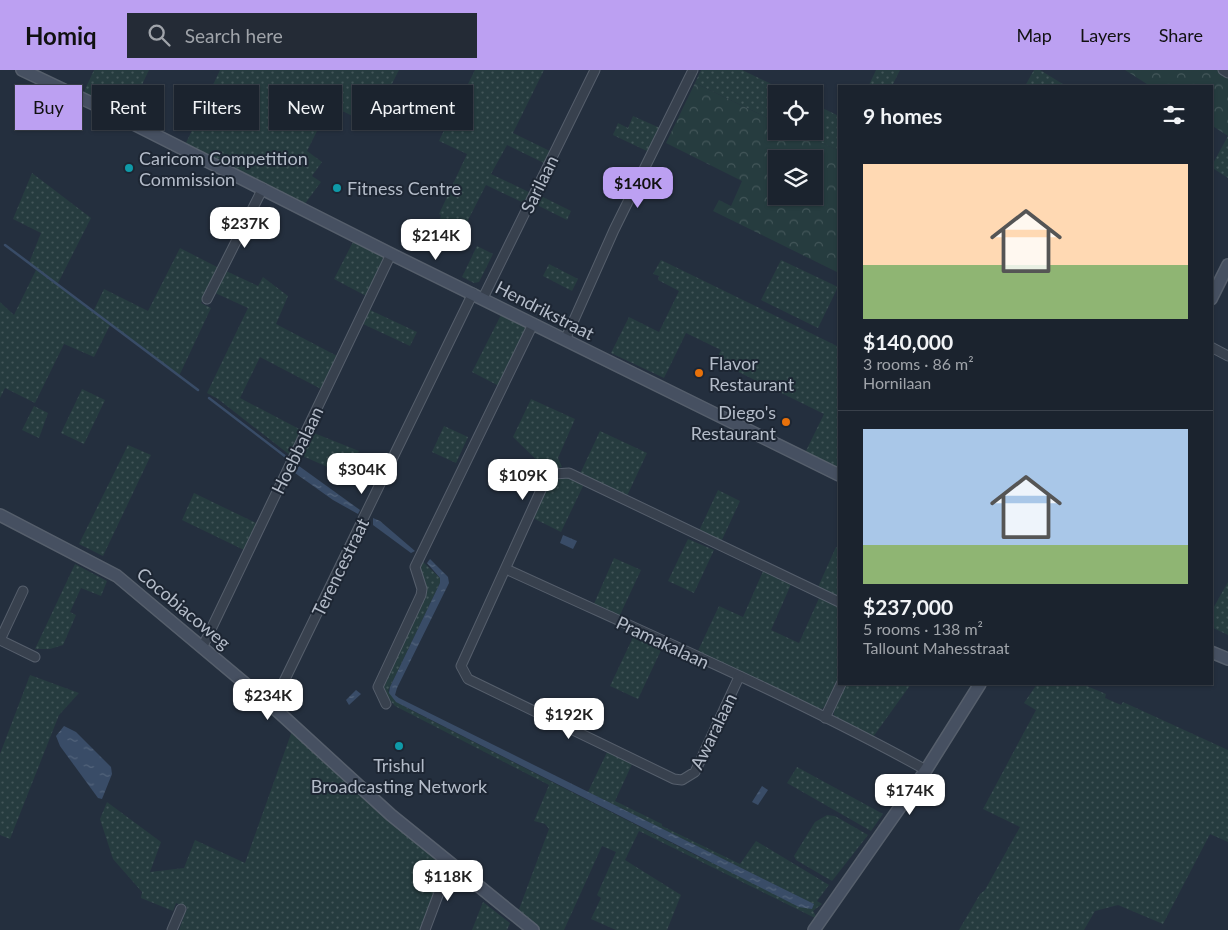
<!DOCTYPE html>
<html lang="en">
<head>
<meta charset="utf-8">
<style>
	:root { --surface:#1b232e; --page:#242b36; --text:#f1f3f6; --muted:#a0a4aa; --line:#39404a; --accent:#bca0f2 }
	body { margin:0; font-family:Lato,sans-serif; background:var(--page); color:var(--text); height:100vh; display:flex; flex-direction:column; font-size:19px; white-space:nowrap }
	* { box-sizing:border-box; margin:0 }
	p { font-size:16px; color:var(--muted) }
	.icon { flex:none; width:28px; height:28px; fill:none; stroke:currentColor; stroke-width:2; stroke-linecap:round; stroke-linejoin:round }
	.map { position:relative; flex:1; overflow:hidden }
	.panel { position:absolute; left:838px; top:15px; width:375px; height:600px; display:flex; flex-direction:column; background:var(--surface); border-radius:0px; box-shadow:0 1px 4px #0004,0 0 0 1px var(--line) }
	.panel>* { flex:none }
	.banner { position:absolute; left:15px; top:15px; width:475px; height:45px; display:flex; gap:10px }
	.buttons { position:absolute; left:768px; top:15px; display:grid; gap:10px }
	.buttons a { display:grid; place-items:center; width:55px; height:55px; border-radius:0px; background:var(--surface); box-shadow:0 1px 4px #0004,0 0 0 1px var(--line); font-size:25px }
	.price { position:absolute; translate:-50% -42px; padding:0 11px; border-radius:10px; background:#fff; color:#222; font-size:16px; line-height:32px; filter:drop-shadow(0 1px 2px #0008) }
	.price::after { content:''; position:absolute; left:50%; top:30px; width:15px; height:11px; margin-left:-8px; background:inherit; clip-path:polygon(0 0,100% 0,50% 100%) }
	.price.on { background:var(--accent); color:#111 }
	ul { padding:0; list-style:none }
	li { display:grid; align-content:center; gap:10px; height:265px; padding:0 25px }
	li+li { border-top:1px solid var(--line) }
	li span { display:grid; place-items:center; height:155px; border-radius:0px; color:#555 }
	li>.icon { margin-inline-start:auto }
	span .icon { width:90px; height:90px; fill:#fffc; stroke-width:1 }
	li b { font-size:21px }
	h2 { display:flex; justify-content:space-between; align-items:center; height:60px; padding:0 25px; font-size:21px }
	.pill { padding:0 18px; border-radius:0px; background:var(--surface); box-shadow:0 1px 4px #0004,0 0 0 1px var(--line); font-size:18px; line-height:45px }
	.pill.on { background:var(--accent); color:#111 }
	header { display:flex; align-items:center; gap:30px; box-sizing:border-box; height:70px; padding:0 25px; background:var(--accent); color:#111 }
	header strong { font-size:24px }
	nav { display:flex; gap:28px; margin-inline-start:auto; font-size:18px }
	.search { width:350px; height:45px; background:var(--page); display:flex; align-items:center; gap:12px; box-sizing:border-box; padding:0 18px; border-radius:0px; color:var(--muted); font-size:19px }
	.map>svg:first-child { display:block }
	.grass { fill:url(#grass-dots) }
	.forest { fill:url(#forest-crowns); fill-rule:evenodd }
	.water { fill:url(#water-ripples) }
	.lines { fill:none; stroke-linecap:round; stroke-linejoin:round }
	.stream { stroke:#394c67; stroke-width:2.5 }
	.street-casing { stroke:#565f6c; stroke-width:11 }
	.secondary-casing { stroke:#565f6c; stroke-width:14 }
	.street { stroke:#38414e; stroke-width:9 }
	.secondary { stroke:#465061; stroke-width:11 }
	.culture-dot { fill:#0f9aa8; stroke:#1d2633; stroke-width:2 }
	.food-dot { fill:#e8710a; stroke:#1d2633; stroke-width:2 }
	.labels { text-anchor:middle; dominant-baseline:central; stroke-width:4; stroke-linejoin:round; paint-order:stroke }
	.poi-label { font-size:18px; fill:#b4bcc9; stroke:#1d2633; text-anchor:start }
	.street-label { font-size:18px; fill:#b4bcc9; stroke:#1d2633 }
</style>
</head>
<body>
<header>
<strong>Homiq</strong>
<div class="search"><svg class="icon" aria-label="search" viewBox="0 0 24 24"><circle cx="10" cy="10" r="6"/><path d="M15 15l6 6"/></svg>Search here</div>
<nav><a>Map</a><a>Layers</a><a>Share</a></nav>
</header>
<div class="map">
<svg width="1228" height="860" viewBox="0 0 1228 860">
	<defs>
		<pattern id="grass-dots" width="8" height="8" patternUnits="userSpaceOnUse" patternTransform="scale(1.25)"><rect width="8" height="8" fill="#263c3f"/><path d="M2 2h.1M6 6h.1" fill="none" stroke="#435659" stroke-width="1.8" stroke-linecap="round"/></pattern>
		<pattern id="forest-crowns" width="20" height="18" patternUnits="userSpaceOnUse" patternTransform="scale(1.25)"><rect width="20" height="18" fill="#263c3f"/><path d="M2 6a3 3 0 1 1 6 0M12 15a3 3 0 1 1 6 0" fill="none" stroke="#435659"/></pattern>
		<pattern id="water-ripples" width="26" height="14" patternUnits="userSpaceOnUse" patternTransform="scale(1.25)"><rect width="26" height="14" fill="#394c67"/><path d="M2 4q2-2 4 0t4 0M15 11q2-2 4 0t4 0" fill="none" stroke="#53647b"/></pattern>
	</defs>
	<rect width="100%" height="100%" fill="#242f3e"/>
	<!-- grass -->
	<g class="grass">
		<polygon points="94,0 149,0 127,46 83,24"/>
		<polygon points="220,0 399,0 371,55 330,35 307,81 322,92 312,106 321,112 304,135 185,75"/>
		<polygon points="475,0 544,0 513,63 552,82 546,94 507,75 491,104 531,123 526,134 486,115 463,160 440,149 441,145 439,144 467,84 439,71 447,54 418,38 430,14 461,28"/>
		<polygon points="701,0 742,0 792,24 776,24 776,52 695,13"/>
		<polygon points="876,0 900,0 892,16 871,16 869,15"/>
		<polygon points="1034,0 1040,0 1066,16 1025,16"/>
		<polygon points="814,34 839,46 839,81 797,61 814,61"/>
		<polygon points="633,46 660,58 649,82 613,65 618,53 628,58"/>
		<polygon points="1228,66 1228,108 1211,97"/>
		<polygon points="32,103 91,148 57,215 93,242 104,219 148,241 180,178 219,198 201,233 211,238 179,306 110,255 94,287 64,274 35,333 5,318 0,328 0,232 14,245 36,200 29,193 41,163 13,149"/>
		<polygon points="539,125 571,141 567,150 535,134"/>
		<polygon points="355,168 386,186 368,227 334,209"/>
		<polygon points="477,176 493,184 479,212 474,213 462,207"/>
		<polygon points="661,190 839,277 839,402 804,385 824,344 716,291 721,280 686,263 664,308 611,283 629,247 659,262 679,221 658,210 659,206 653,204"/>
		<polygon points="781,190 838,217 818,258 761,230"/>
		<polygon points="549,194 578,209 572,221 543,206"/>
		<polygon points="224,200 258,216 263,207 288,226 276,254 339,287 323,320 260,287 240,328 303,361 291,386 218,329 207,323 248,238 213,222"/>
		<polygon points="370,240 417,262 410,276 363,254"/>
		<polygon points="502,243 527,258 499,316 472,302"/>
		<polygon points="82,319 105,330 84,374 61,363"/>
		<polygon points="531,329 575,349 558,388 562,397 548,401 513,367"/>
		<polygon points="34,336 48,343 39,368 22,360"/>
		<polygon points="444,356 468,367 456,393 432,382"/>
		<polygon points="309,361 359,381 348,406 298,384"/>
		<polygon points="600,361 647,383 627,426 580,404"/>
		<polygon points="128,375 151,385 103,486 79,474"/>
		<polygon points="565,405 584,414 561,462 531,447 548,410"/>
		<polygon points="718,420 740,431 721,472 699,461"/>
		<polygon points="194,423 258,454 244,480 182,450"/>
		<polygon points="688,469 714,480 694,523 668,511"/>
		<polygon points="836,477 839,479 839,528 818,517"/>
		<polygon points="614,488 641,500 619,547 593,536"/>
		<polygon points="421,490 440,508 440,513 388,621 407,638 703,789 813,834 588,722 608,680 633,692 615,731 662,754 662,756 740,794 756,771 829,815 817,831 822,834 813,841 816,846 815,848 639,761 625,790 681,825 667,860 616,860 591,849 601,828 597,825 616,782 602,776 564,860 540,860 518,842 549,759 545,754 534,751 549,715 395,636 381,620 423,528 417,498"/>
		<polygon points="75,494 107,511 101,526 81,518 70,542 76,545 63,575 50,579 35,579"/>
		<path d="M764 499 792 512 771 560 799 573 820 526 839 535C839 561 847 626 820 640L696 585 719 536 743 547Z"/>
		<polygon points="1228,512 1228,565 1211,557 1211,542"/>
		<polygon points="635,563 663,576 638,629 610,616"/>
		<polygon points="30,605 79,623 59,645 10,769 0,765 0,684"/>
		<polygon points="845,614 911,614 873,667 834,648 834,637"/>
		<polygon points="1037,614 1088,614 1087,616 1106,624 1105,628 1121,635 1123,632 1228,680 1228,772 1210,764 1163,854 1118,835 1095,841 1084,860 959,860 980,824 985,820 1020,757 983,739 1036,640 1024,633"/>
		<polygon points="292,661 445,794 447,798 423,860 179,860 187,838 176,833 173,841 141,828 142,822 113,789 100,749 107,732 161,772 150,802 184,798 195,770 245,793"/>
		<polygon points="797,697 883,744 871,761 787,713"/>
		<polygon points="827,745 835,746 868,765 832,811 796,790 794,786 815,752"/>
		<polygon points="483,832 510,853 507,860 472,860"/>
	</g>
	<!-- forest -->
	<g class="forest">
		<polygon points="1125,0 1220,0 1228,5 1228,66 1211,55 1211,16 1150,16"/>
		<path d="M695 13 776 52V61H797L839 81V203L713 141 719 130 731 136 742 111 666 73ZM776 89H814V126H776Z"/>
	</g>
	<!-- water -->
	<g class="water">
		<polygon points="299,396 360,440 358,444 333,430 295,403"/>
		<polygon points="373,448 380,451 415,481 411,483 373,455"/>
		<polygon points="563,465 577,471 573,479 560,473"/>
		<polygon points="430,489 448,507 449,513 397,618 395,625 399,628 814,834 812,839 799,837 396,632 389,623 390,617 440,513 440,508 427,493"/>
		<polygon points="356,620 361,624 349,635 346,630"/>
		<polygon points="64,656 76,662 111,697 112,704 102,729 98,728 60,676 56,666"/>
		<polygon points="762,716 768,720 758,735 752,732"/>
	</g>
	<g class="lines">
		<!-- stream -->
		<g class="stream">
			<polyline points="5,175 198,320"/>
			<polyline points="209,328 286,387"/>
		</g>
		<defs>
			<g id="street">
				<polyline points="1223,0 1228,3"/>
				<polyline points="483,228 595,0"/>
				<polyline points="207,229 263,118"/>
				<polyline points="565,270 614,160 693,0"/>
				<polyline points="1211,277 1228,286"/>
				<path d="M506 499C647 564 790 625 926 700"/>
				<polyline points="0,570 23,521"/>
				<polyline points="0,570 35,587"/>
				<polyline points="203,576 391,184"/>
				<polyline points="739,607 695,702 682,710 674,709 468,609 461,596 546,409 554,404 569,403 839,532"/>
				<polyline points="386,634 378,617 421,525 422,519 415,497 533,254"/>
				<polyline points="272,636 473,223"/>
				<polyline points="825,648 841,614"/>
				<polyline points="172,860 181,839"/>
				<polyline points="425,860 446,804 453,795"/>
			</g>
			<g id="secondary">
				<polyline points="22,0 104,39 391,184 839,405"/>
				<polyline points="1211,229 1228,195"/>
				<polyline points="0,445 117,506 272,636 391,745 533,860"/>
				<polyline points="1211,582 1228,589"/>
				<polyline points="814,860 926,700 980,614"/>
			</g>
		</defs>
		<!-- street casing -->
		<use href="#street" class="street-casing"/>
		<!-- secondary casing -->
		<use href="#secondary" class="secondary-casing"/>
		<!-- street -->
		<use href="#street" class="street"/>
		<!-- secondary -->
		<use href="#secondary" class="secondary"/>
	</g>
	<!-- markers -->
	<g class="culture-dot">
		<circle cx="129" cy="98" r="5"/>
		<circle cx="337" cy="118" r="5"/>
		<circle cx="399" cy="676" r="5"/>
	</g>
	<g class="food-dot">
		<circle cx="699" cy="303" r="5"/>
		<circle cx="786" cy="352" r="5"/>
	</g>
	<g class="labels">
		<!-- poi labels -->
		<g class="poi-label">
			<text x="139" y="88">Caricom Competition<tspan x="139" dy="21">Commission</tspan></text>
			<text x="347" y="118">Fitness Centre</text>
			<text x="709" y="293">Flavor<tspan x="709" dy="21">Restaurant</tspan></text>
			<text x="776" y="342" text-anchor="end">Diego's<tspan x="776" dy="21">Restaurant</tspan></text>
			<text x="399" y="695" text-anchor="middle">Trishul<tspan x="399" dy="21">Broadcasting Network</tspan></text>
		</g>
		<!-- street labels -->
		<g class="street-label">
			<text transform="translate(539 114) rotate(-64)">Sarilaan</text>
			<text transform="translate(545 240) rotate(27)">Hendrikstraat</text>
			<text transform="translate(297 380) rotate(-64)">Hoebbalaan</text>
			<text transform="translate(340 497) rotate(-64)">Terencestraat</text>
			<text transform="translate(184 538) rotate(40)">Cocobiacoweg</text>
			<text transform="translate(663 572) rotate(25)">Pramakalaan</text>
			<text transform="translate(713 661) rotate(-64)">Awaralaan</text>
		</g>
	</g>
</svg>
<div class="buttons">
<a><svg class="icon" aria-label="locate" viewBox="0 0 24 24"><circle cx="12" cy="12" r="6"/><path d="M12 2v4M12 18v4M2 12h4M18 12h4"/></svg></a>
<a><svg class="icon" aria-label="layers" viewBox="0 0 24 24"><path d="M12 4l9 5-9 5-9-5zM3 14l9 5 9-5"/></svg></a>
</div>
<b class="price on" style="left:638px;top:139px">$140K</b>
<b class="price" style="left:245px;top:179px">$237K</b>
<b class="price" style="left:436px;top:191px">$214K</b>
<b class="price" style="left:362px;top:425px">$304K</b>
<b class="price" style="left:523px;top:431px">$109K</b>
<b class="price" style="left:268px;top:651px">$234K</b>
<b class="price" style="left:569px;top:670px">$192K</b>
<b class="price" style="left:910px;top:746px">$174K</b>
<b class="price" style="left:448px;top:832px">$118K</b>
<div class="banner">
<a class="pill on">Buy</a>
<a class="pill">Rent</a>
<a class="pill">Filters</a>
<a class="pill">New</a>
<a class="pill">Apartment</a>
</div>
<section class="panel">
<h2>9 homes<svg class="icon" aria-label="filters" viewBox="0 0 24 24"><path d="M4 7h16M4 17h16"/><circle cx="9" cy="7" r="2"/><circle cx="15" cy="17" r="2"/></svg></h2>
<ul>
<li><span style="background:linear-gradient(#ffd9b3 65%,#8fb573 0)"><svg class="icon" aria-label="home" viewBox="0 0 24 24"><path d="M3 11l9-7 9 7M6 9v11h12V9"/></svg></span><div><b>$140,000</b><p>3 rooms · 86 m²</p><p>Hornilaan</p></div></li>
<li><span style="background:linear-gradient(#a9c7e8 75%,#8fb573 0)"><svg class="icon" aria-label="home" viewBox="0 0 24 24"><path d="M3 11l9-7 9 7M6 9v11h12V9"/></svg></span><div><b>$237,000</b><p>5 rooms · 138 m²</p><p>Tallount Mahesstraat</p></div></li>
</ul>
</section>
</div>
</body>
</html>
